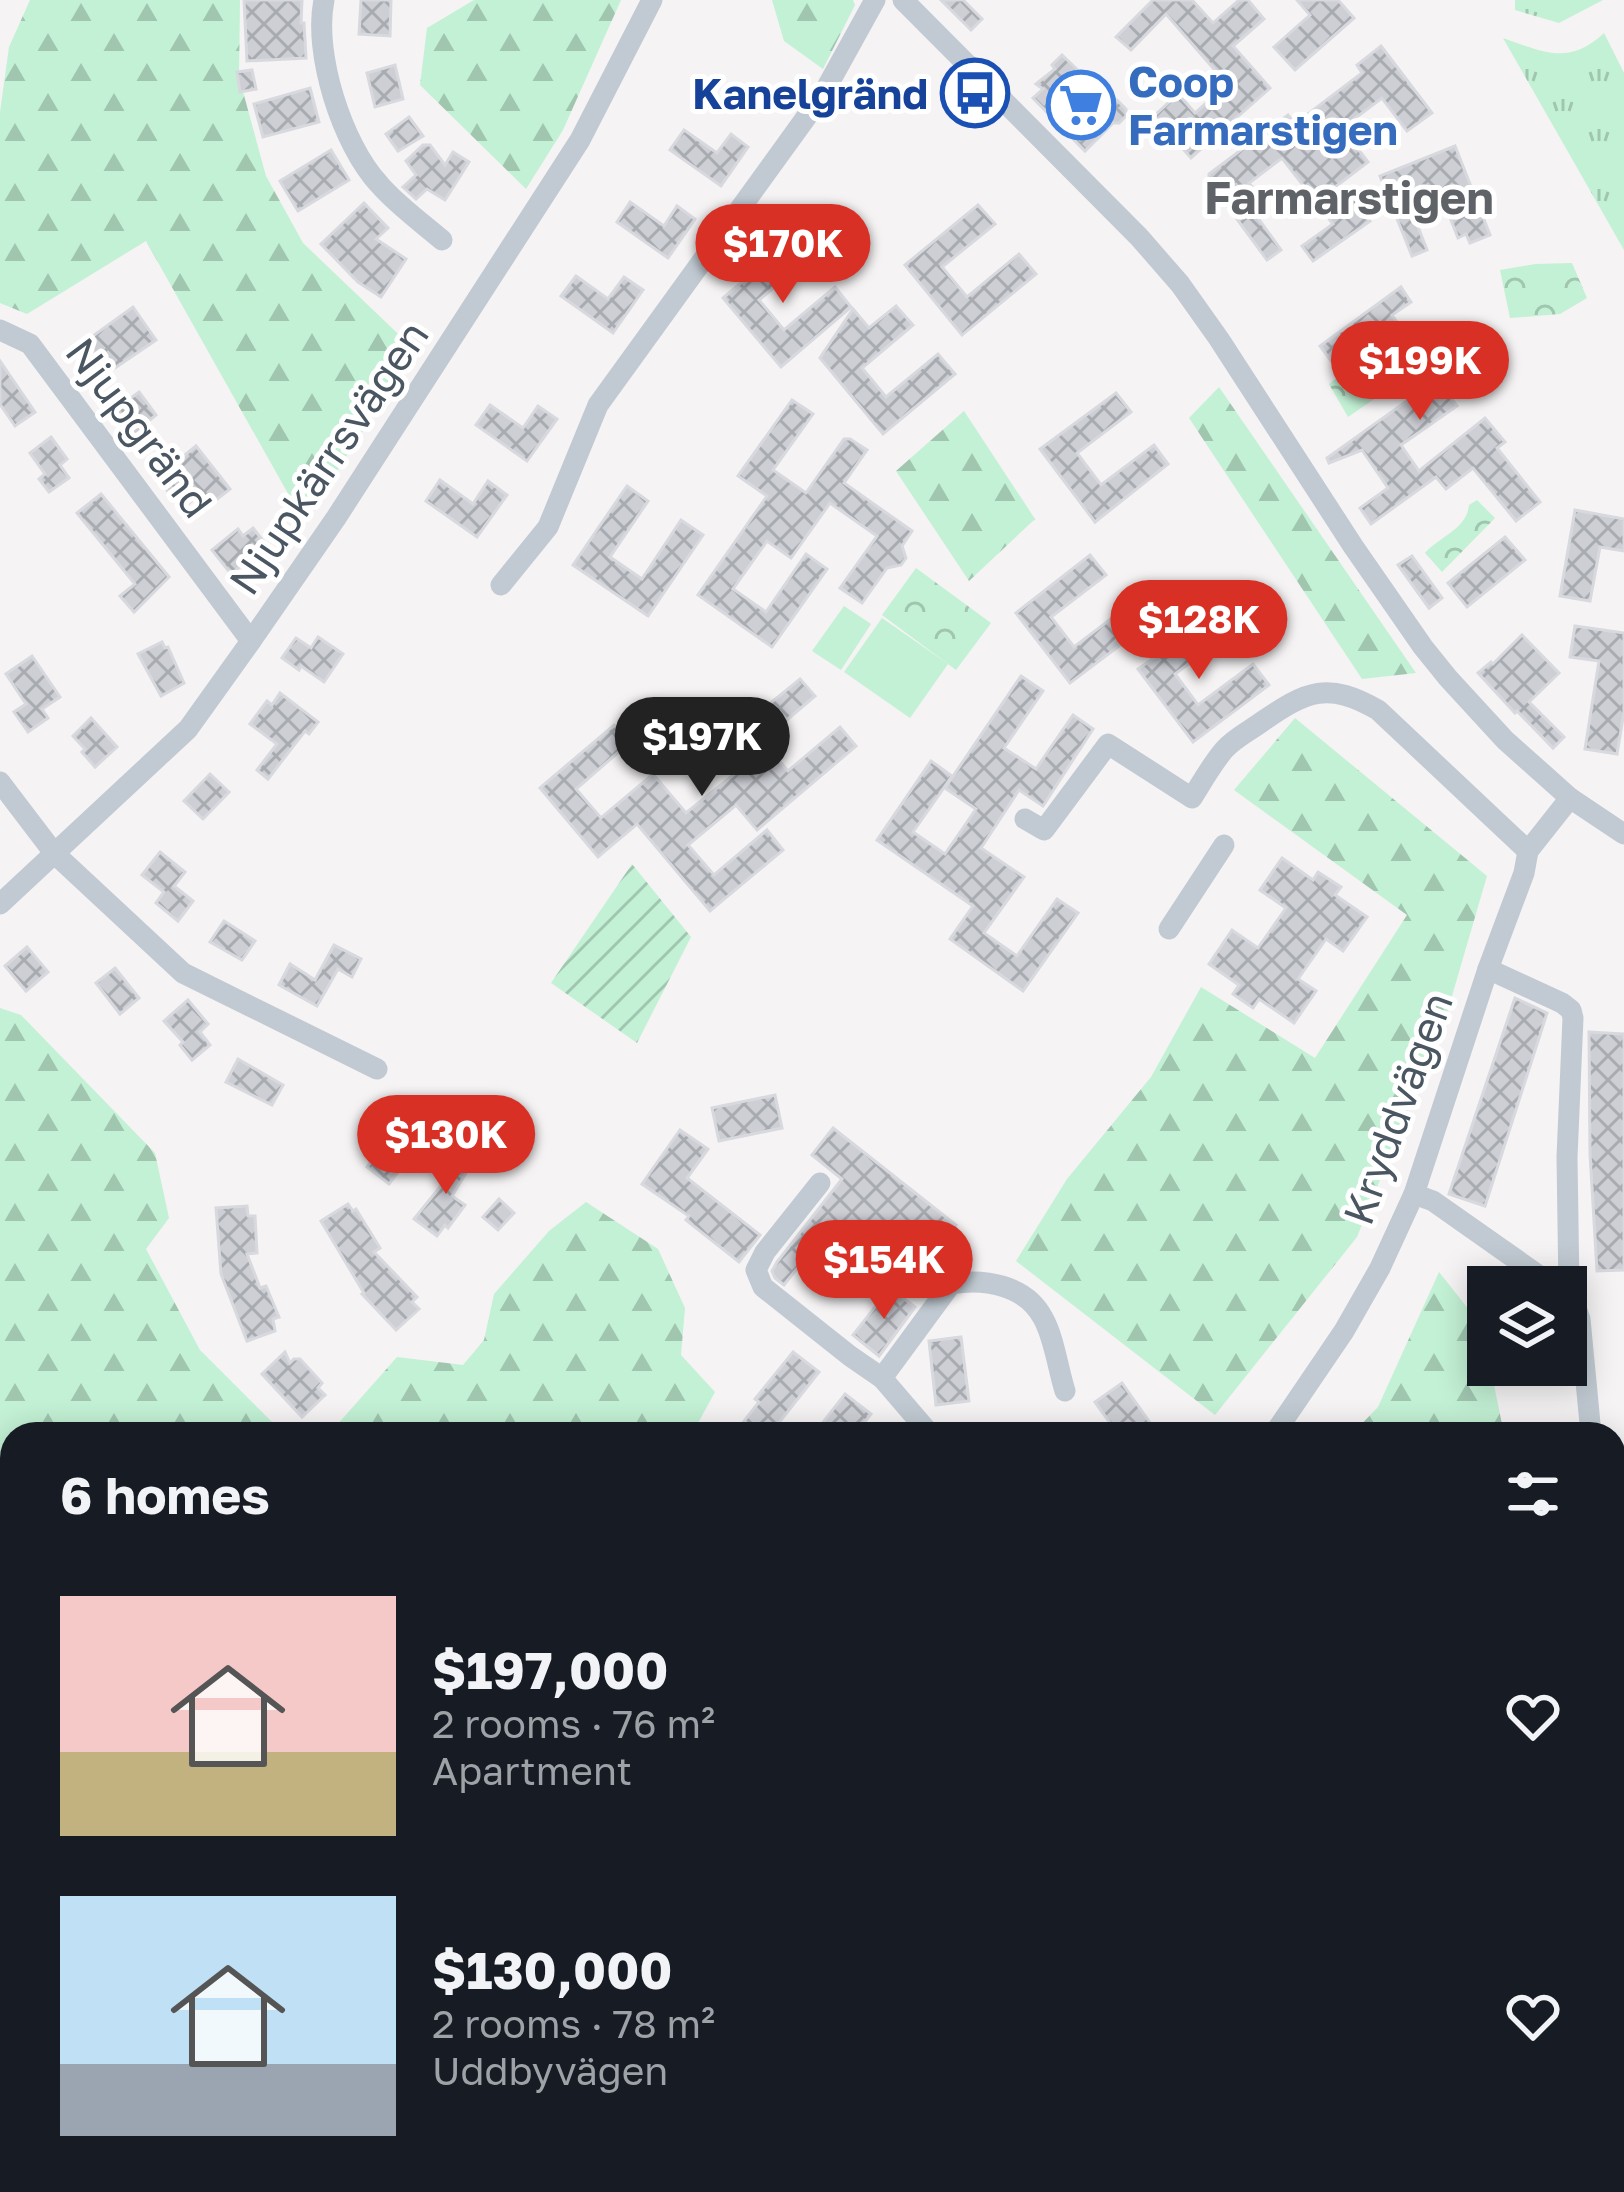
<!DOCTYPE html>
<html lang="en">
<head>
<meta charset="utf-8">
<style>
	:root { --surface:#171b24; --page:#20242c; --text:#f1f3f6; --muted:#9ea1a6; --accent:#d93025 }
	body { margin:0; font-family:"Golos Text",sans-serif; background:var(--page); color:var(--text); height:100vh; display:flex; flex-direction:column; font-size:45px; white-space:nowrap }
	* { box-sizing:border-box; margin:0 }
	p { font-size:39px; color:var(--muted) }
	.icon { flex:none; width:66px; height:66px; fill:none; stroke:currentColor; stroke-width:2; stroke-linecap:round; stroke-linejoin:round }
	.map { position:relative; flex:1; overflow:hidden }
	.side { position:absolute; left:0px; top:1422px; width:1626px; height:771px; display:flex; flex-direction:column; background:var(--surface); border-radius:36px 36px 0 0; box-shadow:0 6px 30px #0003 }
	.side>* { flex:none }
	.fabs { position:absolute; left:1467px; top:1266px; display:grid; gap:24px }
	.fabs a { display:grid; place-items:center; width:120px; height:120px; border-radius:0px; background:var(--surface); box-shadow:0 6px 30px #0003; font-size:60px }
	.price { position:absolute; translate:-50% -102px; padding:0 27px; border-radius:42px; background:var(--accent); color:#fff; font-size:39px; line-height:78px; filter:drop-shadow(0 3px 6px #0008) }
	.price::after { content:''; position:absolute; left:50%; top:72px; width:36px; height:27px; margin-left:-18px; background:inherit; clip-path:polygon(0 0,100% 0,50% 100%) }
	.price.current { background:#222; color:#fff }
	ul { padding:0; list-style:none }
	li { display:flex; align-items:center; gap:36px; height:300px; padding:0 60px }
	li span { display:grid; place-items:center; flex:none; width:336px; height:240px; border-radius:0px; color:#555 }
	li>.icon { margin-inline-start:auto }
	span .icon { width:144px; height:144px; fill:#fffc; stroke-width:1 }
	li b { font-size:51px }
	h2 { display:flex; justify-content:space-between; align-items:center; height:144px; padding:0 60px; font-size:51px }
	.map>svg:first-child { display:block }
	.grass { fill:url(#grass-tufts) }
	.forest { fill:url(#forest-firs) }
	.park { fill:url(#park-crowns) }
	.garden { fill:url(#garden-furrows) }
	.pitch { fill:#c3f1d5 }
	.building { fill:url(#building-cross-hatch); stroke:#d7d9de; stroke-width:3 }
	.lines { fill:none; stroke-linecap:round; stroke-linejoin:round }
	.street { stroke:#c1cad2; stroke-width:21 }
	.labels { text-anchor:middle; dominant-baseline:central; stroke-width:10; stroke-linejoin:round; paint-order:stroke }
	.shop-label { font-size:42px; font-weight:bold; fill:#366cbe; stroke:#fff; text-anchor:start }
	.transit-label { font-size:42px; font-weight:bold; fill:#164399; stroke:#fff; text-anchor:end }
	.street-label { font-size:42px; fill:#4a5661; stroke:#fff }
	.neighbourhood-label { font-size:45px; font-weight:bold; fill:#5f6368; stroke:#fff }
</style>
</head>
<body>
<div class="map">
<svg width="1624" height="2192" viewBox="0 0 1624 2192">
	<defs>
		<pattern id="grass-tufts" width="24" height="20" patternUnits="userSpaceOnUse" patternTransform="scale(3)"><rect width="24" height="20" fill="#c3f1d5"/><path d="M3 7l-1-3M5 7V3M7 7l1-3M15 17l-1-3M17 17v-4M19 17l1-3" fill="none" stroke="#a0c6b0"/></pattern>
		<pattern id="forest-firs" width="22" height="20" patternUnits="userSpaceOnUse" patternTransform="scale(3)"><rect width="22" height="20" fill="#c3f1d5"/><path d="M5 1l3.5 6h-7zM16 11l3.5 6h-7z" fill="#a0c6b0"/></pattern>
		<pattern id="park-crowns" width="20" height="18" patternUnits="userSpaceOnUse" patternTransform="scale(3)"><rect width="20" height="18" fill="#c3f1d5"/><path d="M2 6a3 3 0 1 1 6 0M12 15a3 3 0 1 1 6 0" fill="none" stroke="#a0c6b0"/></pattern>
		<pattern id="garden-furrows" width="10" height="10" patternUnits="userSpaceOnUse" patternTransform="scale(3)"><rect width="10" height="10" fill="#c3f1d5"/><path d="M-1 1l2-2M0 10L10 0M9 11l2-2" fill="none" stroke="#a0c6b0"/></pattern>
		<pattern id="building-cross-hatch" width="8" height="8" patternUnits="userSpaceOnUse" patternTransform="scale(3)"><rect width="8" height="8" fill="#cdcfd5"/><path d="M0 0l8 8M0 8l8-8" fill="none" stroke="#a8abb0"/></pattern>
	</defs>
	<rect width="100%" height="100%" fill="#f5f3f3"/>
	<!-- grass -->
	<g class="grass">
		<polygon points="1515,0 1603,0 1559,23 1515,10"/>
		<path d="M1604 33 1624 73V250L1503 38C1543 52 1569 66 1604 33Z"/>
	</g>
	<!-- forest -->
	<g class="forest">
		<polygon points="30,0 240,0 239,77 266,176 303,243 415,350 304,522 146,241 27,314 0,303 0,112 9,47"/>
		<polygon points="474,0 621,0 563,130 526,189 420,85 427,28"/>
		<polygon points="772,0 853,0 855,5 823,69 784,41"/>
		<polygon points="1219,387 1416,673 1362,679 1189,418"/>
		<polygon points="964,411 1035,519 969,581 896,471"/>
		<polygon points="1295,718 1487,876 1447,1013 1357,1237 1215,1415 1016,1261 1067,1179 1151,1077 1201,987 1315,1058 1407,915 1234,790"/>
		<polygon points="0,1008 21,1015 155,1153 169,1218 146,1249 200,1350 284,1434 12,1434 12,1514 0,1503"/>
		<polygon points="586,1202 658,1249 685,1308 681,1355 715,1392 692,1434 329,1434 397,1357 463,1365 484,1340 494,1294 549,1231"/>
		<polygon points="1439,1272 1482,1326 1504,1434 1352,1434 1378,1407"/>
		<polygon points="1624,1573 1624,1828 1614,1818 1614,1575"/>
		<polygon points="12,1922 12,2181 949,2181 965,2189 1026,2181 1459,2181 1474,2192 0,2192 0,1938 9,1923"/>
	</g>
	<!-- park -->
	<g class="park">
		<polygon points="1572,263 1587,298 1560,314 1510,318 1500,270 1535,264"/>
		<polygon points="1363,357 1389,389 1348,417 1329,384"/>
		<path d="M1477 500 1495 518 1442 572 1425 553C1440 536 1467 529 1469 505Z"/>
		<polygon points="916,568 991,623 956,670 882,615"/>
	</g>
	<!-- garden -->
	<polygon class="garden" points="632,864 691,937 637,1043 551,983"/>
	<!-- pitch -->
	<g class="pitch">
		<polygon points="844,606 871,624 841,670 812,651"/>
		<polygon points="882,618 948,664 910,718 844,672"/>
	</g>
	<!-- building -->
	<g class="building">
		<polygon points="244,0 302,0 301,23 304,23 306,58 247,61"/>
		<polygon points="361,0 391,0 390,36 359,34"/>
		<polygon points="941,0 963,0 982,19 971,30"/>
		<polygon points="1153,0 1192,0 1213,23 1239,0 1248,0 1264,19 1233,46 1270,88 1191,158 1154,116 1178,94 1195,113 1227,84 1166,14 1131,50 1116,37"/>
		<polygon points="1297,0 1338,0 1354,18 1295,70 1274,47 1310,15"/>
		<polygon points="1381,46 1432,113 1407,131 1382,98 1342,128 1368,162 1318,200 1348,188 1370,221 1313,261 1302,246 1333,224 1282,158 1249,183 1264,203 1253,211 1281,250 1267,260 1209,181 1209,174 1288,115 1295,124 1362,73 1357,65"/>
		<polygon points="1062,55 1110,101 1117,100 1126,109 1126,116 1119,123 1113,123 1085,151 1033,98 1043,89 1036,84 1055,69 1052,65"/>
		<polygon points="395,65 403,99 375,107 367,73"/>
		<polygon points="252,70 256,89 240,92 237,72"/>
		<polygon points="310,88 319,122 263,137 254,104"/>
		<polygon points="409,117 423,136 398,151 386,134"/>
		<polygon points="684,130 717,153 731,134 748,147 721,186 670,150"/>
		<polygon points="423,145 430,145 445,165 453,152 469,162 445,200 427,189 416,199 403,187 416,175 406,161"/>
		<polygon points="1455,146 1490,235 1470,243 1466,234 1458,238 1439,189 1408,201 1427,250 1412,256 1380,176"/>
		<polygon points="331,150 349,180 298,211 280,181"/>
		<polygon points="630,202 664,226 677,206 695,219 668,258 617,222"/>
		<polygon points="364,203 388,228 376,239 406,259 381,297 358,282 321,244"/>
		<polygon points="978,205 995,224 942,267 967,297 1019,254 1036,274 962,335 905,265"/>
		<polygon points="795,237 811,256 759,300 784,330 835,287 851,307 781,367 723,298"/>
		<polygon points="576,276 608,299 624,277 643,290 613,333 561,296"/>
		<polygon points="1401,287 1411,302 1392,315 1457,406 1401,445 1419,471 1485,418 1505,442 1497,448 1540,502 1516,521 1473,468 1446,489 1436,477 1371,524 1360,508 1388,488 1362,450 1329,463 1327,458 1414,396 1371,338 1334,365 1320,346"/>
		<polygon points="896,306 913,325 862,368 886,397 938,354 955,374 883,434 820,358 853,309 869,328"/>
		<polygon points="133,307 156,340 109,372 86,341"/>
		<polygon points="0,361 35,412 15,426 0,404"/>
		<polygon points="139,392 156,415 146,423 157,438 137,452 125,436 129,433 113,411"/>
		<polygon points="1116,393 1131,412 1077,453 1101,485 1154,445 1168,464 1095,522 1040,449"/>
		<polygon points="792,400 813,414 773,470 806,493 844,439 850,439 867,450 844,483 912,531 902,546 906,558 901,565 887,568 862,603 840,588 877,536 830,503 791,558 767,541 733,589 766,612 806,554 827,569 772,647 698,595 767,496 738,476"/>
		<polygon points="490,405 523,428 538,406 557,419 527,461 476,425"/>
		<polygon points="51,437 67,459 60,465 69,478 49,492 39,479 45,474 30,453"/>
		<polygon points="196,446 230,489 207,507 197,496 182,509 157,478"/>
		<polygon points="440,480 473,504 488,481 507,495 477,537 426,501"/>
		<polygon points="627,486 648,501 610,557 642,579 681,520 703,535 648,616 573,565"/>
		<polygon points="101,494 169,577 134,612 120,596 135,584 77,513"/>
		<polygon points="1575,510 1624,519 1624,551 1600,547 1590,601 1560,596"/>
		<polygon points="253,528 267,546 231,574 212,550 238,529 243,536"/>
		<polygon points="1505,537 1525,560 1467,607 1448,583"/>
		<polygon points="1090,555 1106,575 1051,617 1074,647 1129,605 1143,623 1129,634 1131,637 1070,683 1016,613"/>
		<polygon points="1412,556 1442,598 1429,608 1398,565"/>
		<polygon points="1215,615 1229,634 1175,674 1198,705 1253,664 1269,685 1193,742 1138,669"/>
		<polygon points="1575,626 1624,633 1624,712 1617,754 1585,749 1599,661 1570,657"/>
		<polygon points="1522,635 1559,673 1529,702 1564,737 1553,748 1517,711 1515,713 1478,673 1491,662 1493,664"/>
		<polygon points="318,637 343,654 324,682 301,666 299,670 282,658 296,638 311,648"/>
		<polygon points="162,642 165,648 168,647 184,683 161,696 138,654"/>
		<polygon points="32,656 60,697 42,709 48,718 28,732 14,712 26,704 6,674"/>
		<polygon points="1021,676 1043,691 1004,748 1036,769 1073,715 1093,729 1043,806 1019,790 981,848 1024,877 984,933 1017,956 1057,899 1078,913 1023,991 950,939 973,906 877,840 931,761 952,776 913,832 945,854 976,809 945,788"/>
		<polygon points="800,679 815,696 762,741 788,771 840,727 856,746 757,830 736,805 688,845 714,875 767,830 783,850 710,911 637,824 598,857 540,788 614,725 629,743 576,789 601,818 653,774 686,813 747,764 726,739"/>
		<polygon points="280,693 318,722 309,734 305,731 268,779 257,770 277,744 250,724 267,701 272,705"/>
		<polygon points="91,718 117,747 95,767 82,752 85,749 73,736"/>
		<polygon points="210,774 229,792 203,819 184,801"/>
		<polygon points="160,852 185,872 174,886 193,901 178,921 156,903 164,892 142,875"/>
		<polygon points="1282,858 1313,880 1318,872 1341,887 1335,895 1367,917 1343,951 1326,939 1298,979 1316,991 1294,1023 1259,999 1253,1008 1233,994 1239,985 1209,964 1232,930 1258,948 1286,908 1260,890"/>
		<polygon points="224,921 255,941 242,960 210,942"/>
		<polygon points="334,945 361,959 352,977 338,969 317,1006 279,985 290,964 315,980"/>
		<polygon points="27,947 48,972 26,991 5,966"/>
		<polygon points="115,968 139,998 120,1014 96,983"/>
		<polygon points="1515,998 1547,1013 1485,1206 1449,1194"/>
		<polygon points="188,1000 208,1024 200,1032 210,1045 192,1060 180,1045 183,1042 164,1021"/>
		<polygon points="1589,1032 1624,1034 1624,1270 1597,1271 1590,1154"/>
		<polygon points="238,1059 283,1085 272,1105 226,1082"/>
		<polygon points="775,1095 782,1128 719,1141 712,1108"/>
		<polygon points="833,1128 956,1225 934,1252 895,1221 860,1267 822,1237 784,1285 775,1278 772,1271 777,1262 842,1179 812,1155"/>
		<polygon points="680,1130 708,1149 687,1178 760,1235 739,1262 686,1220 689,1216 642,1184"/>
		<polygon points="393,1132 415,1150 389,1184 367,1167"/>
		<polygon points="464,1147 477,1155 452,1196 465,1205 448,1228 445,1225 437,1236 414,1219 440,1187"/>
		<polygon points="499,1199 514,1213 498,1230 483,1217"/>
		<polygon points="348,1204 353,1211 356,1209 380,1248 374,1252 417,1297 412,1302 419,1309 396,1330 362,1294 364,1293 321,1221"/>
		<polygon points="247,1206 248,1216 255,1216 257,1253 247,1254 260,1288 266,1286 279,1317 273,1319 275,1331 247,1341 221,1274 216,1208"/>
		<polygon points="890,1288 915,1307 879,1356 853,1335"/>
		<polygon points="961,1337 969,1401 936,1405 929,1341"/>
		<polygon points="285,1352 290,1363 294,1359 300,1359 322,1383 318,1388 325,1395 302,1417 262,1374"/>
		<polygon points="793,1352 819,1372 770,1434 734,1434 759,1402 755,1399"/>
		<polygon points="1122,1383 1158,1434 1118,1434 1095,1402"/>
		<polygon points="845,1394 871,1414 855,1434 814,1434"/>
	</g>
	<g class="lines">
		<!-- street -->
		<g class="street">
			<path d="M324 0C313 53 342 144 379 184 397 205 421 222 442 240"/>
			<polyline points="903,0 1139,237 1180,284 1219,339 1353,546 1423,647 1448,678 1505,740 1570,798 1624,834"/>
			<polyline points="0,330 30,344 251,641"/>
			<polyline points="501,585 548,527 598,405 823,94 875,0"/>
			<polyline points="0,782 54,853 183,973 377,1069"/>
			<path d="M1025 819 1044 830 1108 744 1192 798C1202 782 1212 764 1224 750 1234 738 1251 730 1263 721 1307 691 1328 681 1378 710L1528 851"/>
			<polyline points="0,904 188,729 251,641 336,518 580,140 652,0"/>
			<polyline points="1169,929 1224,845"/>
			<polyline points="1488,969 1562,1003 1571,1010 1573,1018 1567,1157 1569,1289 1580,1319 1591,1434"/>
			<polyline points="820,1183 765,1252 756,1270 763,1287 850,1356 882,1378 930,1434"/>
			<polyline points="1414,1194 1433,1201 1541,1277 1563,1287"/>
			<path d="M882 1378 951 1284C984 1278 1026 1285 1043 1318 1054 1337 1058 1369 1065 1391"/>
			<polyline points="1274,1434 1344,1331 1380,1268 1414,1194 1488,969 1524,873 1528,851 1570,798"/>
			<polyline points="0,1578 12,1605"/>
			<polyline points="0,1646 12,1632"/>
		</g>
	</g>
	<!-- icons -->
	<defs>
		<symbol id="bus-ring" viewBox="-11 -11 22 22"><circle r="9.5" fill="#fff" stroke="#1a4fb4" stroke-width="1.5"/><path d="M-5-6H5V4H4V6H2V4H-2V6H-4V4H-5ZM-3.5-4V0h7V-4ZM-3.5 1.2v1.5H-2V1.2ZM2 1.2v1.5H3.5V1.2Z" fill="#1a4fb4"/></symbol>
		<symbol id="supermarket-ring" viewBox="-11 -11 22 22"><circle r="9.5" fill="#fff" stroke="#3f7fe0" stroke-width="1.5"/><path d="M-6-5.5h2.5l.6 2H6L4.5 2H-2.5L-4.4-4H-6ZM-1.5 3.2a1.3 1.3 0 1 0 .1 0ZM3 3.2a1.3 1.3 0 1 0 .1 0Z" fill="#3f7fe0"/></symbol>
	</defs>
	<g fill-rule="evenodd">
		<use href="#bus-ring" x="937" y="55" width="76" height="76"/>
		<use href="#supermarket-ring" x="1043" y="67" width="76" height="76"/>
	</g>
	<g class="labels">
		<!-- shop labels -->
		<g class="shop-label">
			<text x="1128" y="81">Coop<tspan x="1128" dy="48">Farmarstigen</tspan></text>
		</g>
		<!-- transit labels -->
		<g class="transit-label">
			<text x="928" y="93">Kanelgränd</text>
		</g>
		<!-- street labels -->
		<g class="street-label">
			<text transform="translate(140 427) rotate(53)">Njupgränd</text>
			<text transform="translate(328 457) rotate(-56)">Njupkärrsvägen</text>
			<text transform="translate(1397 1108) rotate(-70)">Kryddvägen</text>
		</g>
		<!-- neighbourhood labels -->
		<g class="neighbourhood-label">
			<text x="1349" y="197">Farmarstigen</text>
		</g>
	</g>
</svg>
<div class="fabs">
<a><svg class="icon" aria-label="layers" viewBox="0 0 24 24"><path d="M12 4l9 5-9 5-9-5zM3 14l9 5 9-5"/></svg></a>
</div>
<b class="price" style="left:783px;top:306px">$170K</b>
<b class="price" style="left:1420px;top:423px">$199K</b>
<b class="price" style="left:1199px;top:682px">$128K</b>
<b class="price current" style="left:702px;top:799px">$197K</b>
<b class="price" style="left:446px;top:1197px">$130K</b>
<b class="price" style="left:884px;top:1322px">$154K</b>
<section class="side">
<h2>6 homes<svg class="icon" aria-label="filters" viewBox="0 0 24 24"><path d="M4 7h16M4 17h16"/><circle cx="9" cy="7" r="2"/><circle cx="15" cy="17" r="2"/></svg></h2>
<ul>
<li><span style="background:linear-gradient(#f6c9c9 65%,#c2b280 0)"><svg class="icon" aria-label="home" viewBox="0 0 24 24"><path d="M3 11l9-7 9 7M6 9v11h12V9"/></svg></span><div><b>$197,000</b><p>2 rooms · 76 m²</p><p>Apartment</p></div><svg class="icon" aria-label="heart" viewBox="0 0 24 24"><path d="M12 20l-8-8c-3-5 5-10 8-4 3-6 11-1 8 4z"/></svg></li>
<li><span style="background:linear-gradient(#bfe0f5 70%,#9aa5b1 0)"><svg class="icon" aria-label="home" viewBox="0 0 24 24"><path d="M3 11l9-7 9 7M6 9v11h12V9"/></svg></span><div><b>$130,000</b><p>2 rooms · 78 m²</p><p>Uddbyvägen</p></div><svg class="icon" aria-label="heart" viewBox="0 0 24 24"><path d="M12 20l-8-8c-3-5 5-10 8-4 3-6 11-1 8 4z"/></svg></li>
</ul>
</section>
</div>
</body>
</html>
